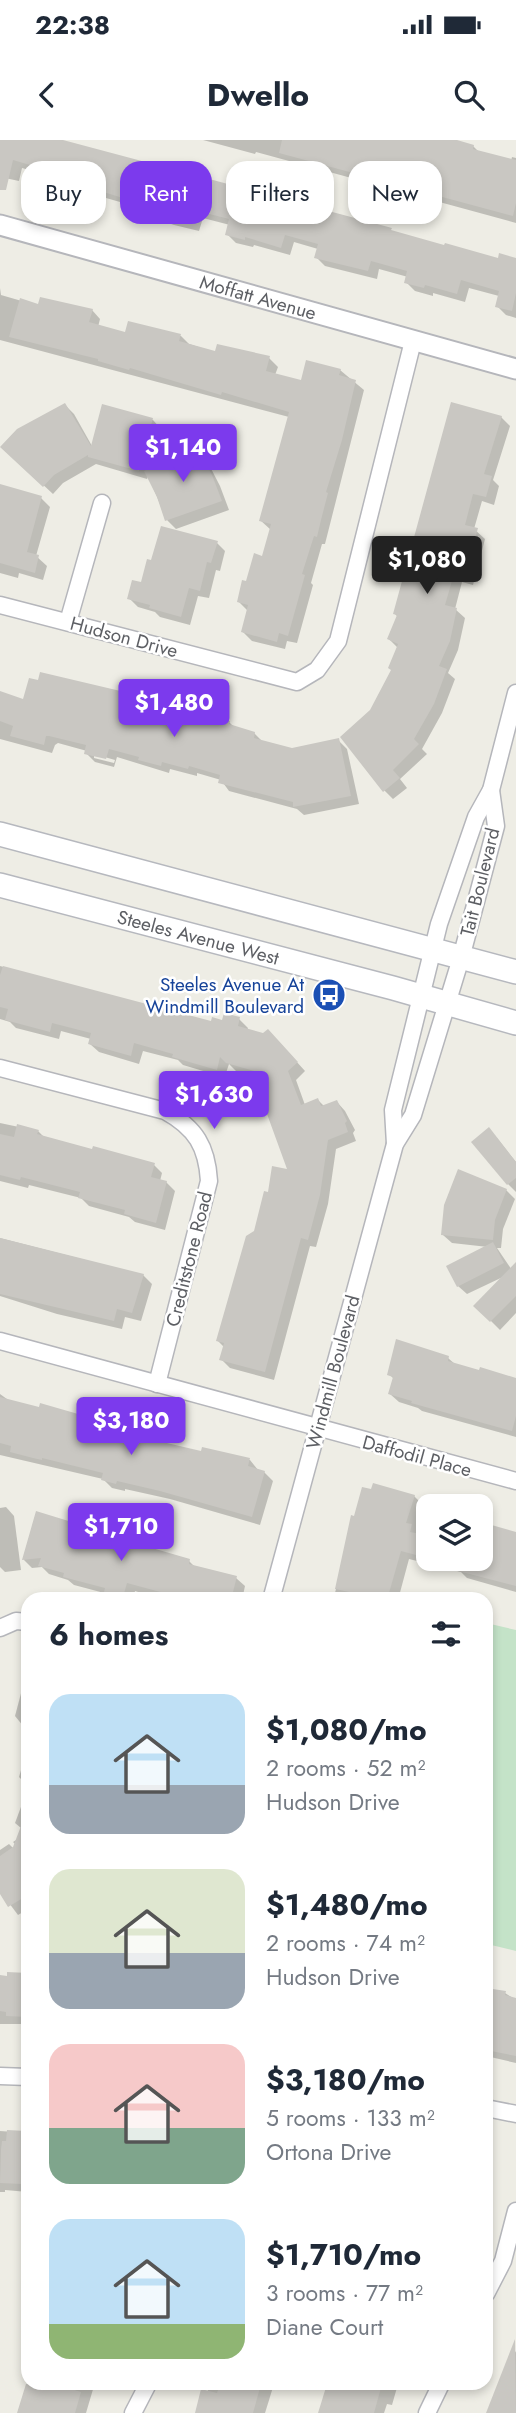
<!DOCTYPE html>
<html lang="en">
<head>
<meta charset="utf-8">
<style>
	:root { --surface:#fff; --page:#f6f6f7; --text:#1f2937; --muted:#747a83; --accent:#7c3aed }
	body { margin:0; font-family:Jost,sans-serif; background:var(--page); color:var(--text); height:100vh; display:flex; flex-direction:column; font-size:26px; white-space:nowrap }
	* { box-sizing:border-box; margin:0 }
	p { font-size:23px; color:var(--muted) }
	.icon { flex:none; width:38px; height:38px; fill:none; stroke:currentColor; stroke-width:2; stroke-linecap:round; stroke-linejoin:round }
	.map { position:relative; flex:1; overflow:hidden }
	.sheet { position:absolute; left:21px; top:1452px; width:472px; height:798px; display:flex; flex-direction:column; background:var(--surface); border-radius:21px; box-shadow:0 4px 10px #0003 }
	.sheet>* { flex:none }
	.top-card { position:absolute; left:21px; top:21px; width:474px; height:63px; display:flex; gap:14px }
	.buttons { position:absolute; left:416px; top:1354px; display:grid; gap:14px }
	.buttons a { display:grid; place-items:center; width:77px; height:77px; border-radius:14px; background:var(--surface); box-shadow:0 4px 10px #0003; font-size:35px }
	.price { position:absolute; translate:-50% -60px; padding:0 16px; border-radius:7px; background:var(--accent); color:#fff; font-size:23px; line-height:46px; filter:drop-shadow(0 2px 4px #0008) }
	.price::after { content:''; position:absolute; left:50%; top:42px; width:21px; height:16px; margin-left:-10px; background:inherit; clip-path:polygon(0 0,100% 0,50% 100%) }
	.price.active { background:#222; color:#fff }
	ul { padding:0; list-style:none }
	li { display:flex; align-items:center; gap:21px; height:175px; padding:0 28px }
	li span { display:grid; place-items:center; flex:none; width:196px; height:140px; border-radius:21px; color:#555 }
	li>.icon { margin-inline-start:auto }
	span .icon { width:84px; height:84px; fill:#fffc; stroke-width:1 }
	li b { font-size:30px }
	h2 { display:flex; justify-content:space-between; align-items:center; height:84px; padding:0 28px; font-size:30px }
	.chip { padding:0 24px; border-radius:21px; background:var(--surface); box-shadow:0 4px 10px #0003; font-size:24px; line-height:63px }
	.chip.active { background:var(--accent); color:#fff }
	.status { display:flex; justify-content:space-between; align-items:center; height:49px; padding:0 35px; background:var(--surface); direction:ltr }
	.status svg { height:19px; fill:currentColor }
	header { display:flex; justify-content:space-between; align-items:center; height:91px; padding:0 28px; background:var(--surface); font-size:32px; font-weight:700 }
	.map>svg:first-child { display:block }
	.green { fill:#c4e3c8 }
	.shadow { fill:#0003; fill-rule:evenodd }
	.building { fill:#c9c7c2 }
	.lines { fill:none; stroke-linecap:round; stroke-linejoin:round }
	.minor-casing { stroke:#b5b6bb; stroke-width:19 }
	.tertiary-casing { stroke:#b5b6bb; stroke-width:23 }
	.secondary-casing { stroke:#b6b8be; stroke-width:26 }
	.minor { stroke:#fff; stroke-width:16 }
	.tertiary { stroke:#fff; stroke-width:19 }
	.secondary { stroke:#fff; stroke-width:23 }
	.labels { text-anchor:middle; dominant-baseline:central; stroke-width:5; stroke-linejoin:round; paint-order:stroke }
	.street-label { font-size:19px; fill:#5d5f64; stroke:#fff }
	.transit-label { font-size:19px; fill:#164399; stroke:#fff; text-anchor:end }
</style>
</head>
<body>
<div class="status"><b>22:38</b><svg viewBox="0 0 49 12"><path d="M0 12V9h3v3zM5 12V6h3v6zM10 12V3h3v9zM15 12V0h3v12zM26 1h20v11H26zM47 4h2v5h-2z"/></svg></div>
<header><svg class="icon" aria-label="back" viewBox="0 0 24 24"><path d="M15 5l-7 7 7 7"/></svg>Dwello<svg class="icon" aria-label="search" viewBox="0 0 24 24"><circle cx="10" cy="10" r="6"/><path d="M15 15l6 6"/></svg></header>
<div class="map">
<svg width="516" height="2273" viewBox="0 0 516 2273">
	<rect width="100%" height="100%" fill="#eeede5"/>
	<!-- green -->
	<polygon class="green" points="486,1483 516,1490 516,1811 487,1804"/>
	<!-- shadow -->
	<g class="shadow">
		<polygon points="0,0 55,0 394,93 499,120 516,119 516,178 506,175 497,166 499,156 469,148 465,162 433,153 433,156 415,151 406,142 408,137 379,129 377,139 325,126 316,117 318,109 294,102 290,115 254,105 253,107 236,103 227,94 230,85 203,78 199,91 174,85 148,76 141,68 106,58 104,65 54,51 46,43 48,35 22,28 19,41 0,37"/>
		<polygon points="203,0 450,0 473,6 479,12 511,21 512,17 516,18 516,83 256,12 255,14"/>
		<polygon points="0,148 1,155 39,166 92,170 100,179 98,187 126,194 129,183 181,196 189,204 217,213 269,218 278,227 275,235 302,242 340,230 364,250 325,404 322,404 311,443 313,445 297,503 287,501 285,509 252,501 243,492 248,471 239,462 263,418 271,390 260,380 289,277 0,200"/>
		<polygon points="65,265 74,274 92,306 103,266 153,280 161,289 150,330 196,306 204,315 220,346 229,370 176,389 167,380 148,336 147,339 96,324 63,343 53,354 11,315"/>
		<polygon points="501,277 510,286 493,340 499,346 494,365 482,361 474,389 485,399 473,445 462,442 455,469 465,478 458,510 448,533 455,539 442,573 422,609 427,614 400,639 407,648 393,659 384,650 371,571 392,531 398,508 389,499 398,477 395,474"/>
		<polygon points="0,346 41,358 50,367 36,416 47,426 43,440 19,433 18,438 0,433"/>
		<polygon points="217,403 225,411 220,431 216,430 209,458 198,456 190,485 160,477 155,472 138,467 129,458 142,444"/>
		<path d="M0 552 25 562 149 560 154 565 229 582 235 588 254 593 263 602 292 610 338 600 347 609 359 664 304 675 297 669 229 651 221 640 197 633V636L170 629 169 633 117 617 114 627 95 622 86 613 87 611 58 603 55 605 52 613 0 599ZM94 614 115 620 114 623 94 618Z"/>
		<polygon points="0,826 212,883 239,879 248,888 247,891 277,900 305,931 296,940 305,965 318,960 324,966 337,962 345,971 355,990 353,993 356,1001 336,1009 328,1064 316,1107 310,1106 274,1240 230,1228 221,1219 224,1207 218,1201 270,1054 290,1031 259,937 236,931 229,924 225,936 220,936 183,925 178,920 143,911 139,924 99,912 90,904 91,899 61,891 59,899 16,888 10,882 0,879"/>
		<polygon points="0,983 38,991 45,998 154,1025 162,1033 160,1041 166,1042 175,1051 165,1090 135,1082 129,1077 89,1066 81,1058 29,1045 28,1048 0,1041"/>
		<polygon points="497,998 516,1022 516,1052 508,1044"/>
		<polygon points="506,1050 515,1059 503,1089 501,1108 497,1108 516,1136 516,1173 500,1190 476,1166 505,1136 467,1154 458,1146 488,1107 452,1103 443,1095"/>
		<polygon points="0,1098 143,1135 152,1144 141,1181 125,1177 122,1189 57,1174 0,1156"/>
		<polygon points="448,1218 456,1225 516,1240 516,1297 422,1271 418,1268 399,1262 390,1254 394,1239 389,1234"/>
		<polygon points="0,1254 11,1262 84,1278 93,1287 93,1289 121,1295 142,1292 151,1301 202,1313 203,1309 250,1320 258,1330 264,1332 273,1341 260,1385 170,1359 125,1349 125,1351 112,1348 103,1339 0,1315"/>
		<polygon points="414,1356 423,1365 416,1387 429,1391 429,1419 481,1419 516,1394 516,1452 467,1438 461,1432 409,1419 398,1460 333,1460 345,1416"/>
		<polygon points="6,1367 14,1376 21,1430 5,1432 0,1427 0,1368"/>
		<polygon points="37,1373 117,1400 189,1421 195,1427 236,1438 245,1446 242,1460 164,1460 135,1451 133,1460 113,1460 108,1454 74,1445 68,1440 49,1434 42,1427 32,1428 24,1420"/>
		<polygon points="24,1542 28,1543 28,1592 15,1576"/>
		<polygon points="24,1620 28,1621 28,1646 19,1637"/>
		<polygon points="28,1648 28,1712 21,1710 13,1702 27,1693 15,1683"/>
		<polygon points="9,1704 18,1713 28,1729 28,1769 18,1775 0,1751 0,1710"/>
		<polygon points="28,1835 28,1889 23,1884 0,1884 0,1837"/>
		<polygon points="486,1850 505,1853 516,1860 516,1923 486,1916"/>
		<polygon points="0,1991 28,1993 28,2052 5,2050 5,2052 0,2052"/>
		<polygon points="516,2211 516,2273 487,2273 513,2216"/>
		<polygon points="28,2242 28,2244 100,2244 99,2248 94,2246 86,2273 18,2273"/>
		<polygon points="211,2244 274,2244 265,2273 197,2273"/>
		<polygon points="334,2244 398,2244 392,2265 387,2264 384,2273 320,2273"/>
	</g>
	<!-- building -->
	<g class="building">
		<polygon points="0,0 63,0 392,88 391,90 444,105 445,103 498,118 499,113 516,118 516,153 512,171 495,167 499,151 461,140 457,154 425,145 424,148 404,143 407,131 371,121 368,131 314,118 318,104 285,95 281,108 245,97 245,100 225,95 229,79 194,70 191,83 163,77 138,67 139,63 97,50 95,57 44,43 47,30 13,20 6,50 0,50"/>
		<polygon points="282,0 457,0 474,5 473,9 516,20 516,63 513,76 279,13"/>
		<polygon points="40,157 93,169 89,182 125,192 128,181 181,194 179,201 215,211 217,204 270,216 266,231 301,240 306,220 341,229 339,235 356,240 342,300 326,352 328,353 321,380 317,397 314,396 302,434 305,435 288,496 279,493 277,502 241,492 248,465 237,462 242,440 246,441 254,413 262,416 271,384 259,381 289,272 222,252 221,255 130,228 129,230 98,221 98,219 9,197 20,158 38,164"/>
		<polygon points="451,262 502,276 484,334 492,336 486,357 473,354 465,385 478,388 464,438 454,434 445,465 457,468 450,501 439,526 447,529 434,564 414,599 419,604 393,630 400,638 383,652 340,597 370,570 391,530 388,528 398,504 387,499 397,475 393,474"/>
		<polygon points="65,263 91,306 102,264 153,278 139,331 88,317 88,315 54,335 43,347 0,307 17,289"/>
		<polygon points="196,304 212,335 222,361 165,381 157,357 144,331"/>
		<polygon points="0,344 42,356 27,412 39,415 35,433 0,423"/>
		<polygon points="161,386 218,401 211,423 207,422 200,451 189,448 181,477 149,468 150,465 127,459 132,440 141,442 147,419 151,420"/>
		<polygon points="40,532 150,558 149,562 186,572 230,581 229,584 255,592 254,598 292,608 339,598 351,656 293,667 293,662 218,643 220,635 189,626 188,629 162,622 161,626 138,620 139,617 109,609 106,619 84,614 86,605 49,596 46,596 44,605 10,596 13,586 0,581 0,551 23,559 29,538 38,540"/>
		<polygon points="3,826 211,881 212,877 222,880 224,873 240,877 238,886 263,893 268,889 298,922 288,931 301,965 318,958 321,966 337,960 347,981 345,983 348,992 328,1000 320,1055 308,1100 301,1098 265,1232 219,1220 224,1203 216,1201 246,1096 254,1091 264,1051 268,1052 272,1026 287,1029 263,963 247,946 261,933 226,923 220,917 217,930 172,917 173,914 134,903 131,916 88,904 91,893 52,883 50,892 5,880 8,869 0,867 0,835"/>
		<polygon points="17,984 39,990 37,994 92,1009 93,1006 155,1023 151,1037 167,1041 156,1083 124,1074 125,1070 78,1058 80,1052 21,1037 20,1040 0,1035 0,994 14,997"/>
		<polygon points="489,987 516,1022 516,1038 507,1045 471,1002"/>
		<polygon points="458,1029 507,1049 495,1080 493,1100 441,1095 444,1065"/>
		<polygon points="0,1098 144,1134 132,1173 117,1169 114,1181 0,1154"/>
		<polygon points="493,1102 504,1123 457,1147 446,1126"/>
		<polygon points="516,1122 516,1156 490,1182 473,1166"/>
		<polygon points="396,1199 449,1216 448,1221 479,1230 480,1227 516,1238 516,1276 512,1291 411,1263 412,1261 388,1254 393,1237 387,1235"/>
		<polygon points="0,1257 39,1267 40,1263 85,1276 83,1285 120,1293 123,1284 143,1290 141,1297 201,1311 202,1307 250,1318 248,1326 265,1331 252,1377 160,1351 117,1341 116,1344 101,1340 103,1333 42,1318 42,1320 33,1318 10,1312 11,1306 0,1303"/>
		<polygon points="373,1343 415,1355 406,1383 412,1384 410,1392 421,1394 416,1415 401,1411 387,1460 335,1449 351,1375 354,1376 362,1347 371,1349"/>
		<polygon points="36,1371 114,1395 114,1397 190,1419 189,1424 237,1436 231,1460 162,1460 164,1453 127,1443 123,1457 104,1452 105,1448 63,1437 64,1433 38,1426 41,1418 22,1420"/>
		<polygon points="481,1382 516,1392 516,1446 435,1425 436,1419 481,1419"/>
		<polygon points="26,1673 28,1673 28,1755 8,1767 0,1754 0,1716 13,1707"/>
		<polygon points="7,1832 28,1833 28,1877 6,1876 6,1872 0,1871 0,1835 7,1836"/>
		<polygon points="486,1848 506,1851 505,1855 516,1858 516,1916 486,1910"/>
		<polygon points="7,1990 26,1991 22,2044 0,2043 1,2009 2,2001 6,2001"/>
		<polygon points="515,2199 516,2273 486,2273"/>
		<polygon points="26,2244 66,2244 65,2247 81,2252 75,2273 17,2273"/>
		<polygon points="220,2244 261,2244 253,2273 195,2273 201,2249 217,2253"/>
		<polygon points="327,2244 382,2244 374,2273 318,2273"/>
	</g>
	<g class="lines">
		<defs>
			<g id="minor">
				<polyline points="0,465 297,542 317,530 338,501 413,201"/>
				<polyline points="68,482 102,363"/>
				<path d="M0 928 165 971C196 988 207 1007 209 1041L157 1244"/>
				<polyline points="395,1004 393,970 439,784 476,677 491,650 516,553"/>
				<polyline points="0,1201 516,1341"/>
				<polyline points="271,1460 395,1004 413,975 461,818 496,686 491,650"/>
				<polyline points="0,1488 16,1481 28,1482"/>
				<polyline points="0,1936 28,1937"/>
				<polyline points="486,1968 516,1974"/>
				<polyline points="486,2154 503,2121 516,2071"/>
				<polyline points="133,2273 148,2244"/>
				<polyline points="427,2273 441,2244"/>
			</g>
			<g id="tertiary">
				<path id="s1" d="M0 85 516 229"/>
			</g>
			<g id="secondary">
				<polyline points="0,694 516,832"/>
				<path id="s2" d="M0 745 393 848 516 883"/>
			</g>
		</defs>
		<!-- minor casing -->
		<use href="#minor" class="minor-casing"/>
		<!-- tertiary casing -->
		<use href="#tertiary" class="tertiary-casing"/>
		<!-- secondary casing -->
		<use href="#secondary" class="secondary-casing"/>
		<!-- minor -->
		<use href="#minor" class="minor"/>
		<!-- tertiary -->
		<use href="#tertiary" class="tertiary"/>
		<!-- secondary -->
		<use href="#secondary" class="secondary"/>
	</g>
	<!-- icons -->
	<defs>
		<symbol id="bus-disc" viewBox="-11 -11 22 22"><circle r="9.5" fill="#1a4fb4" stroke="#fff"/><path d="M-5-6H5V4H4V6H2V4H-2V6H-4V4H-5ZM-3.5-4V0h7V-4ZM-3.5 1.2v1.5H-2V1.2ZM2 1.2v1.5H3.5V1.2Z" fill="#fff"/></symbol>
	</defs>
	<g fill-rule="evenodd">
		<use href="#bus-disc" x="310" y="836" width="38" height="38"/>
	</g>
	<g class="labels">
		<!-- street labels -->
		<g class="street-label">
			<text stroke="none"><textPath href="#s1" startOffset="268">Moffatt Avenue</textPath></text>
			<text transform="translate(124 497) rotate(15)">Hudson Drive</text>
			<text transform="translate(480 742) rotate(-76)">Tait Boulevard</text>
			<text stroke="none"><textPath href="#s2" startOffset="205">Steeles Avenue West</textPath></text>
			<text transform="translate(189 1119) rotate(-76)">Creditstone Road</text>
			<text transform="translate(333 1232) rotate(-75)">Windmill Boulevard</text>
			<text transform="translate(417 1316) rotate(15)">Daffodil Place</text>
		</g>
		<!-- transit labels -->
		<g class="transit-label">
			<text x="304" y="844">Steeles Avenue At<tspan x="304" dy="22">Windmill Boulevard</tspan></text>
		</g>
	</g>
</svg>
<div class="buttons">
<a><svg class="icon" aria-label="layers" viewBox="0 0 24 24"><path d="M12 4l9 5-9 5-9-5zM3 14l9 5 9-5"/></svg></a>
</div>
<b class="price" style="left:183px;top:344px">$1,140</b>
<b class="price active" style="left:427px;top:456px">$1,080</b>
<b class="price" style="left:174px;top:599px">$1,480</b>
<b class="price" style="left:214px;top:991px">$1,630</b>
<b class="price" style="left:131px;top:1317px">$3,180</b>
<b class="price" style="left:121px;top:1423px">$1,710</b>
<div class="top-card">
<a class="chip">Buy</a>
<a class="chip active">Rent</a>
<a class="chip">Filters</a>
<a class="chip">New</a>
</div>
<section class="sheet">
<h2>6 homes<svg class="icon" aria-label="filters" viewBox="0 0 24 24"><path d="M4 7h16M4 17h16"/><circle cx="9" cy="7" r="2"/><circle cx="15" cy="17" r="2"/></svg></h2>
<ul>
<li><span style="background:linear-gradient(#bfe0f5 65%,#9aa5b1 0)"><svg class="icon" aria-label="home" viewBox="0 0 24 24"><path d="M3 11l9-7 9 7M6 9v11h12V9"/></svg></span><div><b>$1,080/mo</b><p>2 rooms · 52 m²</p><p>Hudson Drive</p></div></li>
<li><span style="background:linear-gradient(#dfe7d0 60%,#9aa5b1 0)"><svg class="icon" aria-label="home" viewBox="0 0 24 24"><path d="M3 11l9-7 9 7M6 9v11h12V9"/></svg></span><div><b>$1,480/mo</b><p>2 rooms · 74 m²</p><p>Hudson Drive</p></div></li>
<li><span style="background:linear-gradient(#f6c9c9 60%,#7fa58c 0)"><svg class="icon" aria-label="home" viewBox="0 0 24 24"><path d="M3 11l9-7 9 7M6 9v11h12V9"/></svg></span><div><b>$3,180/mo</b><p>5 rooms · 133 m²</p><p>Ortona Drive</p></div></li>
<li><span style="background:linear-gradient(#bfe0f5 75%,#8fb573 0)"><svg class="icon" aria-label="home" viewBox="0 0 24 24"><path d="M3 11l9-7 9 7M6 9v11h12V9"/></svg></span><div><b>$1,710/mo</b><p>3 rooms · 77 m²</p><p>Diane Court</p></div></li>
</ul>
</section>
</div>
</body>
</html>
